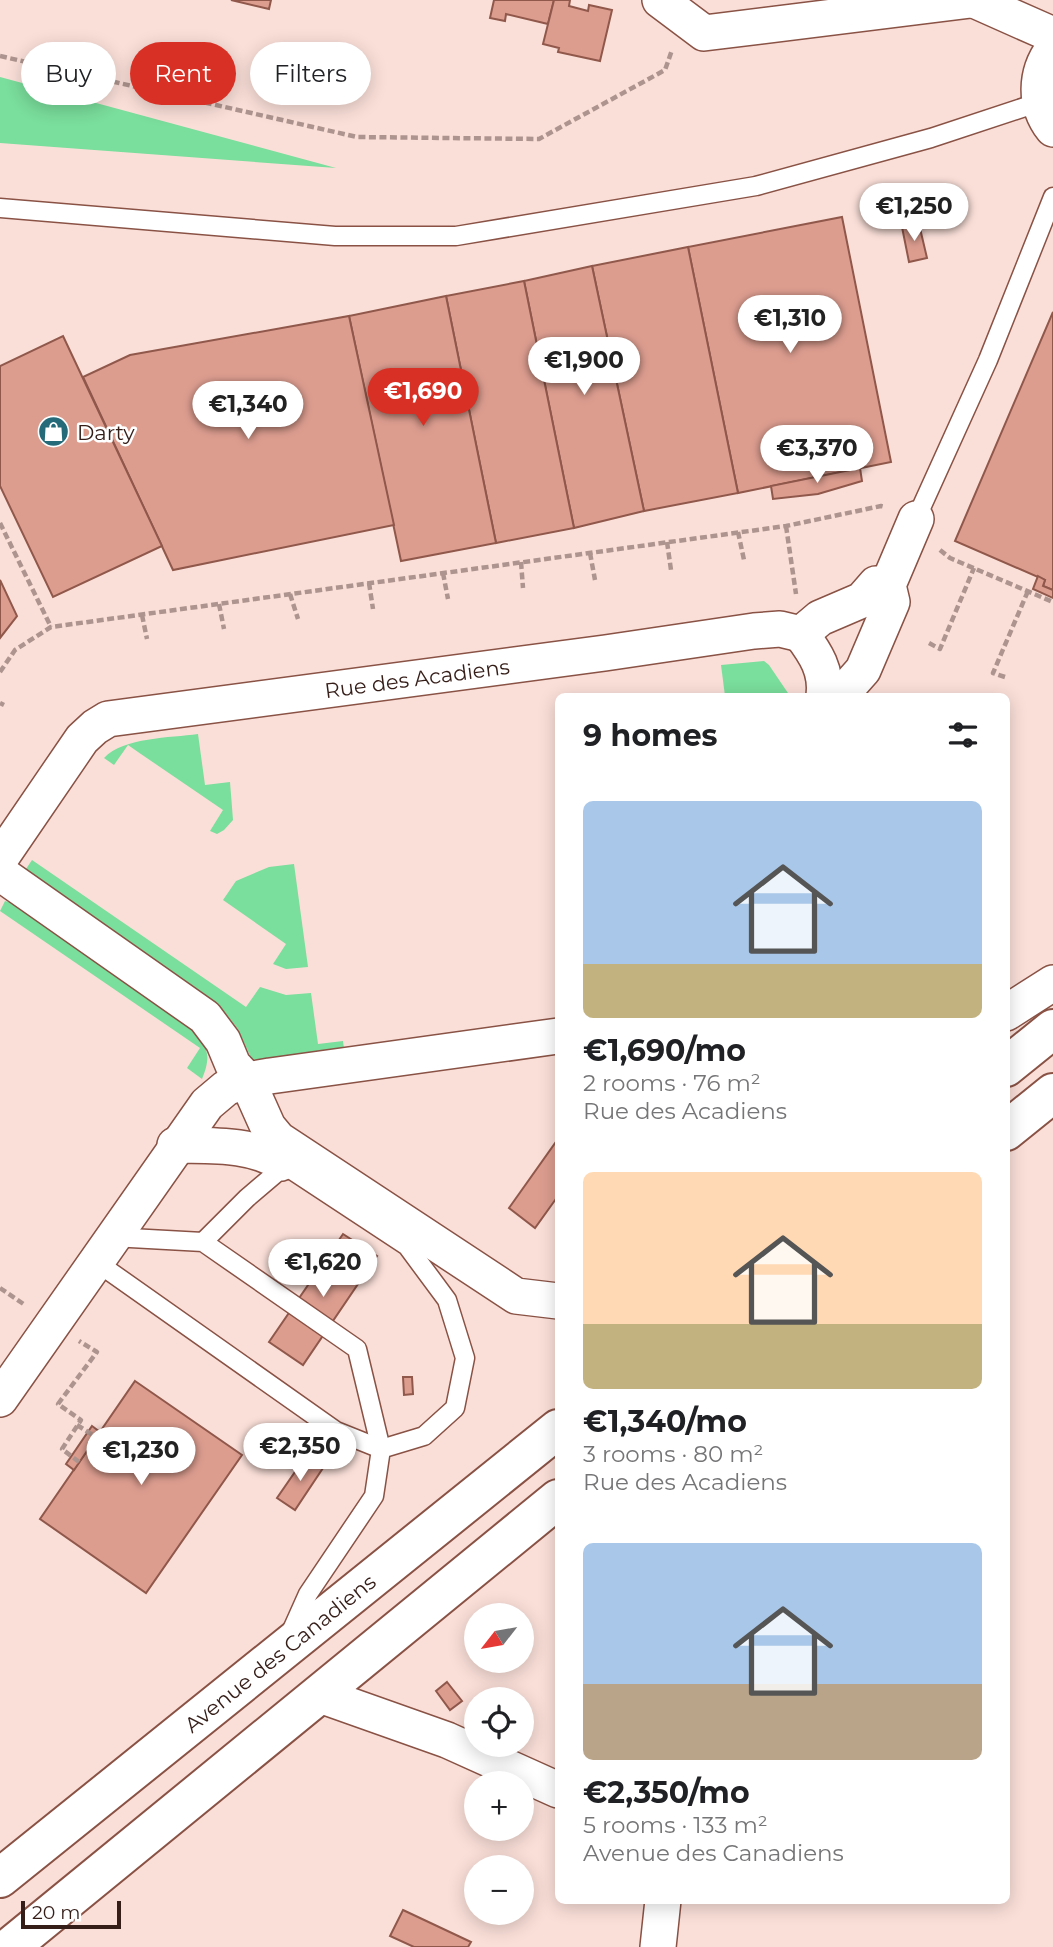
<!DOCTYPE html>
<html lang="en">
<head>
<meta charset="utf-8">
<style>
	:root { --surface:#fff; --page:#f2f2f2; --text:#202124; --muted:#757577; --accent:#d93025 }
	body { margin:0; font-family:Montserrat,sans-serif; background:var(--page); color:var(--text); height:100vh; display:flex; flex-direction:column; font-size:26px; white-space:nowrap }
	* { box-sizing:border-box; margin:0 }
	p { font-size:23px; color:var(--muted) }
	.icon { flex:none; width:38px; height:38px; fill:none; stroke:currentColor; stroke-width:2; stroke-linecap:round; stroke-linejoin:round }
	.map { position:relative; flex:1; overflow:hidden }
	.drawer { position:absolute; left:555px; top:693px; width:455px; height:1211px; display:flex; flex-direction:column; background:var(--surface); border-radius:10px; box-shadow:0 4px 18px #0003 }
	.drawer>* { flex:none }
	.hud { position:absolute; left:21px; top:42px; width:429px; height:63px; display:flex; gap:14px }
	.needle { width:46px; rotate:239deg }
	.tools { position:absolute; left:464px; top:1603px; display:grid; gap:14px }
	.tools a { display:grid; place-items:center; width:70px; height:70px; border-radius:50%; background:var(--surface); box-shadow:0 4px 18px #0003; font-size:35px }
	.scale { position:absolute; left:21px; bottom:18px; width:100px; box-sizing:border-box; padding-left:7px; border:4px solid #351d18; border-top:0; font-size:19px; line-height:24px; white-space:nowrap; color:#351d18; -webkit-text-stroke:5px #fff; paint-order:stroke }
	.price { position:absolute; translate:-50% -60px; padding:0 16px; border-radius:24px; background:#fff; color:#222; font-size:23px; line-height:46px; filter:drop-shadow(0 2px 4px #0008) }
	.price::after { content:''; position:absolute; left:50%; top:42px; width:21px; height:16px; margin-left:-10px; background:inherit; clip-path:polygon(0 0,100% 0,50% 100%) }
	.price.selected { background:var(--accent); color:#fff }
	ul { padding:0; list-style:none }
	li { display:grid; align-content:center; gap:14px; height:371px; padding:0 28px }
	li span { display:grid; place-items:center; height:217px; border-radius:10px; color:#555 }
	li>.icon { margin-inline-start:auto }
	span .icon { width:126px; height:126px; fill:#fffc; stroke-width:1 }
	li b { font-size:30px }
	h2 { display:flex; justify-content:space-between; align-items:center; height:84px; padding:0 28px; font-size:30px }
	.pill { padding:0 24px; border-radius:32px; background:var(--surface); box-shadow:0 4px 18px #0003; font-size:24px; line-height:63px }
	.pill.selected { background:var(--accent); color:#fff }
	.map>svg:first-child { display:block }
	.green { fill:#7ade9c }
	.building { fill:#dc9d8f; stroke:#90584b; stroke-width:2 }
	.lines { fill:none; stroke-linecap:round; stroke-linejoin:round }
	.service-casing { stroke:#895245; stroke-width:21 }
	.minor-casing { stroke:#895245; stroke-width:38 }
	.primary-casing { stroke:#895245; stroke-width:42 }
	.path { stroke:#ae948e; stroke-width:4.5; stroke-dasharray:7 3.5; stroke-linecap:butt }
	.service { stroke:#fff; stroke-width:18 }
	.minor { stroke:#fff; stroke-width:35 }
	.primary { stroke:#fff; stroke-width:38 }
	.labels { text-anchor:middle; dominant-baseline:central; stroke-width:5; stroke-linejoin:round; paint-order:stroke }
	.poi-label { font-size:21px; fill:#351d18; stroke:#fff; text-anchor:start }
	.street-label { font-size:21px; fill:#351d18; stroke:#fff }
</style>
</head>
<body>
<div class="map">
<svg width="1053" height="1947" viewBox="0 0 1053 1947">
	<rect width="100%" height="100%" fill="#fadfd8"/>
	<!-- green -->
	<g class="green">
		<polygon points="0,77 336,168 0,143"/>
		<polygon points="764,661 769,665 790,696 725,696 721,665"/>
		<path d="M198 734 205 785 230 782 233 820 224 830 217 834 210 831 223 810 138 752 128 745 114 765 104 758C124 737 170 738 198 734Z"/>
		<polygon points="32,860 246,1007 260,987 286,995 311,993 318,1044 343,1041 344,1049 252,1060 238,1029 220,1006 24,872"/>
		<polygon points="294,864 308,967 286,969 273,964 286,944 223,900 236,881 269,867"/>
		<path d="M5 901 15 904 190 1024C206 1045 213 1053 202 1079L187 1068 200 1048 0 911Z"/>
	</g>
	<!-- building -->
	<g class="building">
		<polygon points="231,0 271,0 269,9"/>
		<polygon points="494,0 554,0 548,24 506,14 505,21 490,18"/>
		<polygon points="554,0 570,0 569,6 588,11 589,5 612,10 600,61 558,52 559,48 543,44"/>
		<polygon points="306,70 340,77 335,102 301,94"/>
		<polygon points="842,217 891,462 738,493 688,247"/>
		<polygon points="919,224 927,258 909,262 902,227"/>
		<polygon points="688,247 738,493 644,511 592,266"/>
		<polygon points="592,266 644,511 574,528 524,281"/>
		<polygon points="524,281 574,528 496,543 446,296"/>
		<polygon points="446,296 496,543 401,561 349,316"/>
		<polygon points="1053,312 1053,590 1043,586 1045,580 955,541"/>
		<polygon points="349,316 394,525 173,570 83,377 130,355"/>
		<polygon points="63,336 162,546 53,597 0,486 0,366"/>
		<polygon points="860,468 862,481 818,494 773,499 771,486"/>
		<polygon points="1038,576 1045,580 1043,586 1053,590 1053,598 1033,589"/>
		<polygon points="0,580 17,616 0,638"/>
		<polygon points="558,1139 558,1196 535,1228 509,1208"/>
		<polygon points="343,1234 377,1256 303,1365 269,1342"/>
		<polygon points="403,1377 412,1377 413,1394 404,1395"/>
		<polygon points="135,1381 242,1455 146,1593 40,1519"/>
		<polygon points="92,1426 100,1432 74,1470 66,1464"/>
		<polygon points="306,1456 323,1468 295,1510 277,1498"/>
		<polygon points="447,1682 462,1701 450,1710 436,1691"/>
		<polygon points="403,1910 471,1942 468,1947 414,1947 390,1936"/>
	</g>
	<g class="lines">
		<defs>
			<g id="service">
				<polyline points="0,208 335,236 456,236 756,186 931,138 1040,102"/>
				<polyline points="916,519 988,360 1053,197"/>
				<polyline points="281,1163 407,1246 447,1300 465,1358 455,1408 424,1436 381,1449 374,1496 308,1594 291,1632"/>
				<polyline points="112,1237 203,1242 357,1349 381,1449"/>
				<polyline points="203,1242 247,1198 274,1175 284,1160"/>
				<polyline points="95,1261 336,1431 381,1449"/>
			</g>
			<g id="minor">
				<polyline points="660,0 704,33 971,0"/>
				<polyline points="974,0 1053,35"/>
				<path d="M1053 49C1035 73 1034 105 1053 129"/>
				<polyline points="801,634 820,618 862,600 876,584 888,585"/>
				<path d="M801 634C816 654 827 671 824 696"/>
				<polyline points="840,696 863,670 892,602 888,585 916,519"/>
				<path id="s1" d="M0 859 82 739 95 727 108 719 605 653 754 631 780 629 801 634"/>
				<polyline points="0,873 205,1017 223,1041 233,1065 247,1080 268,1127 278,1139 516,1296 558,1301"/>
				<polyline points="1006,1013 1053,983"/>
				<path d="M175 1145C211 1146 251 1143 281 1163"/>
				<polyline points="0,1399 207,1104 226,1088 247,1080 270,1076 558,1036"/>
				<polyline points="320,1695 447,1740 558,1790"/>
				<polyline points="658,1947 663,1900"/>
			</g>
			<g id="primary">
				<polyline points="1006,1067 1053,1029"/>
				<polyline points="1006,1131 1053,1093"/>
				<path id="s2" d="M0 1878 558 1429"/>
				<polyline points="10,1947 558,1499"/>
			</g>
		</defs>
		<!-- service casing -->
		<use href="#service" class="service-casing"/>
		<!-- minor casing -->
		<use href="#minor" class="minor-casing"/>
		<!-- primary casing -->
		<use href="#primary" class="primary-casing"/>
		<!-- path -->
		<g class="path">
			<polyline points="0,56 357,137 539,139 665,70 672,50"/>
			<polyline points="0,523 51,627"/>
			<polyline points="786,526 796,594"/>
			<polyline points="738,532 744,560"/>
			<polyline points="667,542 671,570"/>
			<polyline points="940,550 950,558 1053,602"/>
			<polyline points="590,553 595,580"/>
			<polyline points="521,562 523,588"/>
			<polyline points="443,573 448,599"/>
			<polyline points="369,583 373,609"/>
			<polyline points="290,594 298,619"/>
			<polyline points="219,604 224,629"/>
			<polyline points="142,615 147,639"/>
			<polyline points="929,643 940,649 974,568"/>
			<polyline points="0,672 15,650 51,627 786,526 881,506 885,507"/>
			<polyline points="1005,677 993,673 1028,591"/>
			<polyline points="0,703 4,705"/>
			<polyline points="0,1288 25,1305"/>
			<polyline points="77,1425 96,1437"/>
			<polyline points="79,1462 62,1449 81,1420 58,1404 97,1352 79,1341"/>
		</g>
		<!-- service -->
		<use href="#service" class="service"/>
		<!-- minor -->
		<use href="#minor" class="minor"/>
		<!-- primary -->
		<use href="#primary" class="primary"/>
	</g>
	<!-- icons -->
	<defs>
		<symbol id="shop-disc" viewBox="-11 -11 22 22"><circle r="9.5" fill="#246a79" stroke="#fff"/><path d="M-5-2.5h2.3a2.7 3.5 0 0 1 5.4 0H5L5.5 6h-11ZM-1.5-2.5h3a1.5 2.3 0 0 0-3 0Z" fill="#fff"/></symbol>
	</defs>
	<g fill-rule="evenodd">
		<use href="#shop-disc" x="36" y="414" width="35" height="35"/>
	</g>
	<g class="labels">
		<!-- poi labels -->
		<g class="poi-label">
			<text x="77" y="432">Darty</text>
		</g>
		<!-- street labels -->
		<g class="street-label">
			<text stroke="none"><textPath href="#s1" startOffset="490">Rue des Acadiens</textPath></text>
			<text stroke="none"><textPath href="#s2" startOffset="359">Avenue des Canadiens</textPath></text>
		</g>
	</g>
</svg>
<div class="tools">
<a><svg class="needle" viewBox="-14 -14 28 28"><path d="M0-13l5 13h-10z" fill="#e53935"/><path d="M0 13l5-13h-10z" fill="#757577"/></svg></a>
<a><svg class="icon" aria-label="locate" viewBox="0 0 24 24"><circle cx="12" cy="12" r="6"/><path d="M12 2v4M12 18v4M2 12h4M18 12h4"/></svg></a>
<a>+</a>
<a>−</a>
</div>
<div class="scale">20 m</div>
<b class="price" style="left:914px;top:243px">€1,250</b>
<b class="price" style="left:790px;top:355px">€1,310</b>
<b class="price" style="left:584px;top:397px">€1,900</b>
<b class="price selected" style="left:423px;top:428px">€1,690</b>
<b class="price" style="left:248px;top:441px">€1,340</b>
<b class="price" style="left:817px;top:485px">€3,370</b>
<b class="price" style="left:323px;top:1299px">€1,620</b>
<b class="price" style="left:300px;top:1483px">€2,350</b>
<b class="price" style="left:141px;top:1487px">€1,230</b>
<div class="hud">
<a class="pill">Buy</a>
<a class="pill selected">Rent</a>
<a class="pill">Filters</a>
</div>
<section class="drawer">
<h2>9 homes<svg class="icon" aria-label="filters" viewBox="0 0 24 24"><path d="M4 7h16M4 17h16"/><circle cx="9" cy="7" r="2"/><circle cx="15" cy="17" r="2"/></svg></h2>
<ul>
<li><span style="background:linear-gradient(#a9c7e8 75%,#c2b280 0)"><svg class="icon" aria-label="home" viewBox="0 0 24 24"><path d="M3 11l9-7 9 7M6 9v11h12V9"/></svg></span><div><b>€1,690/mo</b><p>2 rooms · 76 m²</p><p>Rue des Acadiens</p></div></li>
<li><span style="background:linear-gradient(#ffd9b3 70%,#c2b280 0)"><svg class="icon" aria-label="home" viewBox="0 0 24 24"><path d="M3 11l9-7 9 7M6 9v11h12V9"/></svg></span><div><b>€1,340/mo</b><p>3 rooms · 80 m²</p><p>Rue des Acadiens</p></div></li>
<li><span style="background:linear-gradient(#a9c7e8 65%,#b9a48a 0)"><svg class="icon" aria-label="home" viewBox="0 0 24 24"><path d="M3 11l9-7 9 7M6 9v11h12V9"/></svg></span><div><b>€2,350/mo</b><p>5 rooms · 133 m²</p><p>Avenue des Canadiens</p></div></li>
</ul>
</section>
</div>
</body>
</html>
